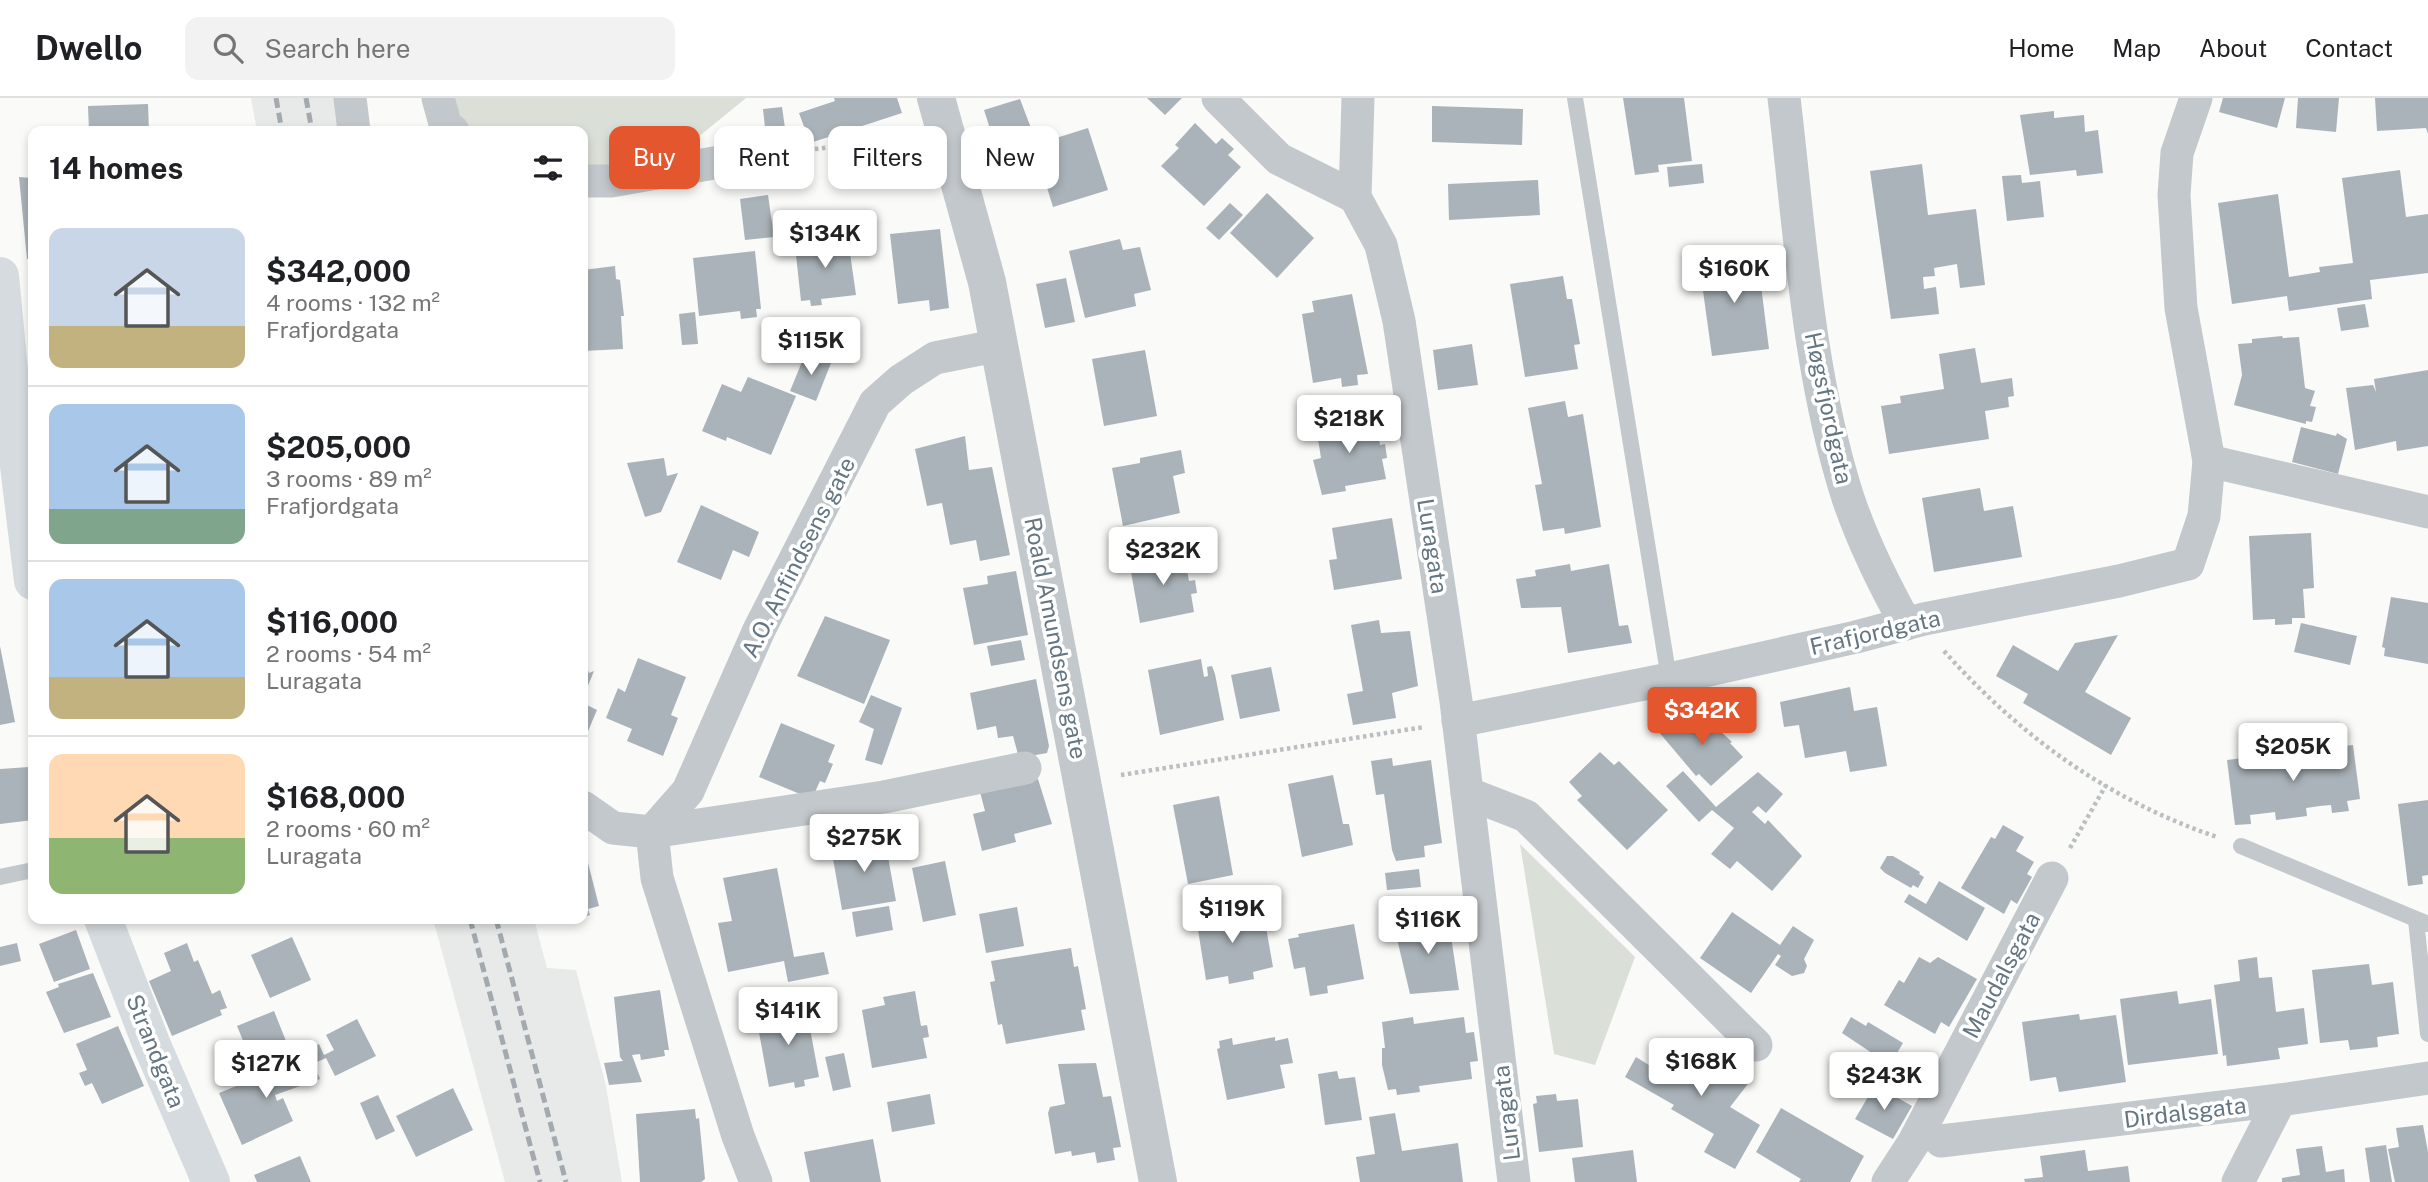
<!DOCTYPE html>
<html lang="en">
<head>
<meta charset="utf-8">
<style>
	:root { --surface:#fff; --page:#f2f2f2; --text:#202124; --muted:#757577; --line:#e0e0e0; --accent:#e4572e }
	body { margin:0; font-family:"Public Sans",sans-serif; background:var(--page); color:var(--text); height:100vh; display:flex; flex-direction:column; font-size:26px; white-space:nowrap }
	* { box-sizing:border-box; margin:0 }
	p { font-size:23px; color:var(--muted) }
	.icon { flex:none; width:38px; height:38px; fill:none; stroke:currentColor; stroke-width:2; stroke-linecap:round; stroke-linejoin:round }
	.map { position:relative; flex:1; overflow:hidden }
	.side { position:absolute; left:28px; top:28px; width:560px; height:798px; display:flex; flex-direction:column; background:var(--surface); border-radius:14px; box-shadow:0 4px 10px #0003 }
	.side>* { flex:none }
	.banner { position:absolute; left:609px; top:28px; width:665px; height:63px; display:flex; gap:14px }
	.price { position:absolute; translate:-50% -60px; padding:0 16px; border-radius:7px; background:#fff; color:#222; font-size:23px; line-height:46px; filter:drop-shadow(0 2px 4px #0008) }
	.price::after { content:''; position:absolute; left:50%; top:42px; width:21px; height:16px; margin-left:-10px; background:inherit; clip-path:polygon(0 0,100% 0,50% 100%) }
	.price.on { background:var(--accent); color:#fff }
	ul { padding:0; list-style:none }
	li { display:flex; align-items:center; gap:21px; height:175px; padding:0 21px }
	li+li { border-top:2px solid var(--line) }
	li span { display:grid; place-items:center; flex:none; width:196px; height:140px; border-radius:14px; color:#555 }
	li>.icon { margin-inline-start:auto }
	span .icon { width:84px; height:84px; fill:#fffc; stroke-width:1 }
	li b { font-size:30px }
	h2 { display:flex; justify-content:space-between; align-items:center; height:84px; padding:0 21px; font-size:30px }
	.tag { padding:0 24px; border-radius:14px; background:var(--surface); box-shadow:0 4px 10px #0003; font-size:24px; line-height:63px }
	.tag.on { background:var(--accent); color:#fff }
	header { display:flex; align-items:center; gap:42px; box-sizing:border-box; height:98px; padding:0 35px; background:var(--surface); border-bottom:2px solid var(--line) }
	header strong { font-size:33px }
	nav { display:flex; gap:38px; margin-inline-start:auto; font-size:24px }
	.search { width:490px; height:63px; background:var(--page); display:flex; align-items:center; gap:18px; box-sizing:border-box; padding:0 24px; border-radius:14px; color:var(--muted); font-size:26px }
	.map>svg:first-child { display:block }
	.built { fill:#e8e9e9 }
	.green { fill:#dadfd7 }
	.building { fill:#aab3b9 }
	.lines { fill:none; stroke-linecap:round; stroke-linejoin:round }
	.path { stroke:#bbbfc2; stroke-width:4.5; stroke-dasharray:3.5 3.5; stroke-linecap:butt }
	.service { stroke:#c3c8cc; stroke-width:16 }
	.minor { stroke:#c3c8cc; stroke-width:33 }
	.tertiary { stroke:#c3c8cc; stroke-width:38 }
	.primary { stroke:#d6dbdf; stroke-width:38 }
	.rail { stroke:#a2aab0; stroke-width:5; stroke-dasharray:10 5; stroke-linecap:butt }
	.labels { text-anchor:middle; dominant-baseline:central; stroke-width:7; stroke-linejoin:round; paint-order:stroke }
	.street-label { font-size:23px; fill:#657683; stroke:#fff }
</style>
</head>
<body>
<header>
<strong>Dwello</strong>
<div class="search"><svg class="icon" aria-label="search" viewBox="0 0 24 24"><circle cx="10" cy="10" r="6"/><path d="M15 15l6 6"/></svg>Search here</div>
<nav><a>Home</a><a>Map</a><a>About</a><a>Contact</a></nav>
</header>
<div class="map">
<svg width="2428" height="1084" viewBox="0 0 2428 1084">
	<rect width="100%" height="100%" fill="#fafaf8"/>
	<!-- built -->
	<g class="built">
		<polygon points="251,0 338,0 342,33 257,33"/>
		<polygon points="433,821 534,821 547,870 576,872 606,988 622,1084 505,1084"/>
	</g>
	<!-- green -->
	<g class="green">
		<polygon points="442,0 746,0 675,58 583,70 583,33 474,33 442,5"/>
		<polygon points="1520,746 1635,859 1595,967 1554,956"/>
	</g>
	<!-- building -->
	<g class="building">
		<polygon points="834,0 897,0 902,15 810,45 799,15 835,3"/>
		<polygon points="1147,0 1182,0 1165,17"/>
		<polygon points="1623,0 1684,0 1692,63 1658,67 1659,74 1635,77"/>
		<polygon points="2223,0 2285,0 2277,30 2219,14"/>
		<polygon points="2298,0 2339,0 2336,34 2296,30"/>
		<polygon points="2375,0 2428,0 2428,36 2426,30 2377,33"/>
		<polygon points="1020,1 1037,46 1088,30 1108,92 1053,109 1039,64 1004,75 984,12"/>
		<polygon points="148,6 149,33 89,33 88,8"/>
		<polygon points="1432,8 1523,11 1522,47 1432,44"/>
		<polygon points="782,9 786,37 766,39 763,11"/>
		<polygon points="2054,13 2054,20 2084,17 2085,34 2098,32 2103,75 2077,78 2076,72 2030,77 2020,17"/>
		<polygon points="1195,25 1216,46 1222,40 1234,51 1228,57 1241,69 1204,108 1161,68 1179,50 1175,47"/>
		<polygon points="1702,66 1704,85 1669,89 1667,69"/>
		<polygon points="1922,66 1928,117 1976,111 1985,187 1960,190 1957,166 1934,170 1935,178 1923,179 1924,191 1936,189 1939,216 1891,221 1870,73"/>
		<polygon points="2400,72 2406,119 2428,116 2428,175 2370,182 2372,201 2289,213 2287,198 2232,206 2218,105 2278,96 2289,179 2320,174 2319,169 2353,165 2342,80"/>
		<polygon points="2021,77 2022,85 2040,83 2044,119 2007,123 2002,78"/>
		<polygon points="19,79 33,80 33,158 31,161 27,161"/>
		<polygon points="1538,82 1540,117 1449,122 1448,86"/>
		<polygon points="1267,95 1314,140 1277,180 1230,135"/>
		<polygon points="768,97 774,139 745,142 740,101"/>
		<polygon points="1230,105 1243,117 1219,142 1206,130"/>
		<polygon points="841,127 846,127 856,197 821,201 822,207 811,208 810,202 801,203 795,148 842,143"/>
		<polygon points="940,131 949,210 930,213 929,202 898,206 890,136"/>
		<polygon points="1120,141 1123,152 1140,149 1151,192 1134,196 1136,208 1085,220 1069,153"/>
		<polygon points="755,153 761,211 756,211 757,219 741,221 740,213 699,218 693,160"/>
		<polygon points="1757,156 1769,251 1712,258 1699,164"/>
		<polygon points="615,168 616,181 620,182 624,218 621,218 623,251 583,253 583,172"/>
		<polygon points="1563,178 1567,201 1572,201 1580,246 1574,247 1578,271 1525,279 1510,186"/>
		<polygon points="1066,180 1075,224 1045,230 1036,186"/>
		<polygon points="1352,196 1368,276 1357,277 1358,287 1342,289 1341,280 1313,285 1302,216 1314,214 1312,203"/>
		<polygon points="2365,206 2369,229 2341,233 2337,210"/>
		<polygon points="695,214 698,246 682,247 679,216"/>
		<polygon points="2282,238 2283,240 2299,239 2305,290 2315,293 2310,308 2316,309 2312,324 2306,323 2306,326 2234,307 2242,277 2238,246 2252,245 2252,241"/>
		<polygon points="1472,246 1478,287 1438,292 1433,252"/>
		<polygon points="1975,250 1981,285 2012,280 2014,298 2008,299 2009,309 1985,313 1989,341 1889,356 1881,308 1901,305 1900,298 1944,291 1939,256"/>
		<polygon points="1145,252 1157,318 1104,328 1092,261"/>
		<polygon points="806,254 831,265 816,303 790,293"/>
		<polygon points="2428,272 2428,348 2397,353 2396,343 2355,352 2346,290 2373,287 2376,294 2374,281"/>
		<polygon points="748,279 796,298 771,357 727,339 726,343 702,333 722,286 741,294"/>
		<polygon points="1565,303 1568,319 1583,316 1601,429 1565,436 1564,430 1543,433 1535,387 1542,386 1528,310"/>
		<polygon points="1375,319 1380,347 1385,346 1387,360 1382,361 1386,381 1345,388 1346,393 1322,397 1313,362 1321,360 1316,329"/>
		<polygon points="2301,329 2336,338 2337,335 2347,341 2338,376 2292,364"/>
		<polygon points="965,338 969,372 992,369 1010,457 980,463 976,442 950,447 942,405 927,408 915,351"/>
		<polygon points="1181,352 1185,375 1173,378 1180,415 1123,428 1112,370 1140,365 1140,360"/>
		<polygon points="664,360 667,378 678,375 661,414 645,419 627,365"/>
		<polygon points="1980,390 1984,413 2013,408 2022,459 1934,474 1922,400"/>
		<polygon points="701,407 759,434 749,459 733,452 721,482 677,464"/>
		<polygon points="1392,420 1402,481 1334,492 1329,462 1337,461 1332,430"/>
		<polygon points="2311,435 2314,490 2303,491 2305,520 2292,520 2292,526 2275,527 2275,521 2253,522 2249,438"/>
		<polygon points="1183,450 1189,483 1195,482 1197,495 1191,496 1194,514 1140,525 1130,468 1154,463 1153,455"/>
		<polygon points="1570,466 1571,473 1609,466 1619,528 1628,527 1632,545 1568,555 1561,509 1521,510 1516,481 1536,478 1535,472"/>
		<polygon points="1016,473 1028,537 974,547 963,490 988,486 987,478"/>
		<polygon points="2391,499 2428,505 2428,566 2384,558 2385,550 2382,549"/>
		<polygon points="825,518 890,542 864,606 797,578"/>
		<polygon points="1379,522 1381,535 1410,533 1418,588 1392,595 1396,620 1353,627 1347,596 1363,593 1351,527"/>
		<polygon points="2301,525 2357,538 2350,567 2294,554"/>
		<polygon points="2118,537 2085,594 2131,620 2111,657 2023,605 2028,596 1996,578 2013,547 2058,573 2075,545"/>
		<polygon points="1021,542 1025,562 991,568 987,548"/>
		<polygon points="0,548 15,624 0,627"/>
		<polygon points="583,558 589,575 594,573 583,600"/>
		<polygon points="638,560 686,579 671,617 678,620 663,658 627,643 632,631 606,620 618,590 625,594"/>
		<polygon points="1201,561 1204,579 1208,578 1207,569 1212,568 1215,576 1224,622 1160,637 1148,572"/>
		<polygon points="1271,569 1280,613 1240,621 1231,577"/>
		<polygon points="1036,581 1049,648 1047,655 1019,660 1013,638 998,640 996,628 977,632 970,595"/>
		<polygon points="1850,589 1854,613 1877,609 1887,668 1850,674 1846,653 1805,660 1799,627 1784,629 1780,604"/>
		<polygon points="871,597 902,610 882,667 865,662 874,631 859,624"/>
		<polygon points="583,605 597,612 583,645"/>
		<polygon points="1699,613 1732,644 1730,645 1743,659 1711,688 1699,676 1696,678 1658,633 1673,619 1682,629"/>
		<polygon points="781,625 835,647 828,664 833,666 825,685 820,683 812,701 759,679"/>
		<polygon points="2353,647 2360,701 2347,703 2349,713 2332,715 2331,707 2320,708 2306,710 2307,718 2276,722 2275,714 2250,717 2251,726 2235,727 2227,662"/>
		<polygon points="1600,654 1614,667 1619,663 1668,712 1627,752 1577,702 1582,698 1569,684"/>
		<polygon points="1392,660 1393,668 1431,662 1442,745 1424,748 1425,759 1396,763 1392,752 1384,696 1376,697 1371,663"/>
		<polygon points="29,669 33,722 0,726 0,671"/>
		<polygon points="1683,673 1716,709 1758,674 1783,696 1766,715 1758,708 1752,714 1765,726 1768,722 1802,758 1772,793 1737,763 1730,771 1711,756 1734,730 1712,712 1699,724 1666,688"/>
		<polygon points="1333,677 1343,726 1349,726 1353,747 1302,759 1288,686"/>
		<polygon points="1038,681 1052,726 1014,736 1016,744 982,753 973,716 985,713 980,694"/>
		<polygon points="1219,698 1233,777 1188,786 1173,707"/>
		<polygon points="2428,702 2428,777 2422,778 2423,786 2408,788 2398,706"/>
		<polygon points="2003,727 2024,739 2016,753 2034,764 2027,776 2032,779 2017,806 2011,802 2004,816 1961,790 1991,739 1995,741"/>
		<polygon points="884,737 896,803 842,812 832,755 857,751 855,743"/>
		<polygon points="583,753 585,753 599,808 588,811 590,817 583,819"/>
		<polygon points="1887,758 1893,758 1920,774 1919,776 1924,779 1918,790 1913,787 1911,790 1885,775 1880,770"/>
		<polygon points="945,763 956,817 923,824 912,770"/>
		<polygon points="777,770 794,859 824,854 829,876 788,884 784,863 728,874 718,825 732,823 723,780"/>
		<polygon points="1419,771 1421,789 1387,792 1385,775"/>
		<polygon points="1939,783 1985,810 1967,843 1904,804 1909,796 1926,806"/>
		<polygon points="1231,807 1234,823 1264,818 1273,869 1253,874 1254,881 1229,886 1228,878 1206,882 1195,813"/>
		<polygon points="889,808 893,832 856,839 852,814"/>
		<polygon points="1017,809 1024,848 986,855 979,816"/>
		<polygon points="1732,814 1780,847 1793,828 1814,842 1804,861 1807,868 1804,875 1792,878 1775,867 1781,858 1778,856 1751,895 1700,860"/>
		<polygon points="1448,818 1459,892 1410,896 1394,828"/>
		<polygon points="1354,826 1364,881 1327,888 1328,895 1310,898 1305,869 1294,871 1288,841 1299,839 1298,836"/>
		<polygon points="76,832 90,871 54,884 39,846"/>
		<polygon points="292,839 311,882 270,900 251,857"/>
		<polygon points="17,845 21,863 0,868 0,849"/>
		<polygon points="187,845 194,864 198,862 212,896 220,892 227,910 220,912 222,917 172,938 149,883 171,873 164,855"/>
		<polygon points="1071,850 1074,869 1078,868 1086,911 1081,912 1085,932 1006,946 1002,926 998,927 990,884 995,883 991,863"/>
		<polygon points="1919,859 1930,865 1938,859 1977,881 1949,929 1941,924 1935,936 1884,907 1899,882 1904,885"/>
		<polygon points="2257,859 2259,880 2272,879 2276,914 2304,910 2308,946 2278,950 2280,961 2227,968 2226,957 2223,958 2214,887 2240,883 2238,862"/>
		<polygon points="2369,866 2372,887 2393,884 2399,936 2377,939 2378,949 2350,952 2348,942 2320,945 2312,872"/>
		<polygon points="93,875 111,919 64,935 46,894 59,889 58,886"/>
		<polygon points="660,892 669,952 664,952 665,958 641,962 640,956 632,957 642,984 609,987 604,965 623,963 620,959 614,899"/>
		<polygon points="915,893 921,928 927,927 929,939 923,940 927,960 872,970 862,912 885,907 883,899"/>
		<polygon points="2177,893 2179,906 2211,901 2218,956 2128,967 2120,901"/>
		<polygon points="806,909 819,979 804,982 805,988 795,990 794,984 769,989 756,918"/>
		<polygon points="274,913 290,953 253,967 237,928"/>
		<polygon points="2079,916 2080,922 2116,917 2126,984 2059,994 2056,979 2030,983 2022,924"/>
		<polygon points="1413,919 1414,926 1464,919 1466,935 1474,934 1478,963 1470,964 1472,981 1419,988 1420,994 1397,997 1396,991 1388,992 1382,967 1382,950 1385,950 1382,924"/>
		<polygon points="1851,919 1866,928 1868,924 1903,945 1890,967 1842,935"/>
		<polygon points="357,921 376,958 335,978 326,960 317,964 311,951 319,946 324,957 334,952 326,937"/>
		<polygon points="118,928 144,988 102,1006 92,985 85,988 79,975 87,972 76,946"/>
		<polygon points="1275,939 1275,943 1288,940 1293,965 1280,967 1285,990 1227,1002 1217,951 1220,950 1219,943 1232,940 1233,947"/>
		<polygon points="1665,945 1695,962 1701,953 1751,982 1730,1009 1760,1027 1735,1071 1704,1054 1714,1036 1671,1011 1674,1007 1625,979 1636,959 1652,969"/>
		<polygon points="844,955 851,989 833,993 825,959"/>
		<polygon points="310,958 320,981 275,997 277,1003 283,1000 293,1023 242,1047 219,995"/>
		<polygon points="1096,965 1103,999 1111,998 1121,1049 1113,1050 1115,1062 1097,1065 1095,1054 1072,1058 1071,1053 1055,1056 1048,1015 1050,1009 1065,1006 1058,966"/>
		<polygon points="1337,973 1339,981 1355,979 1362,1022 1325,1027 1318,976"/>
		<polygon points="1875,987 1912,1008 1893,1041 1855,1021"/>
		<polygon points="453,990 473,1032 416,1059 396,1018"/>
		<polygon points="930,996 935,1026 892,1034 887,1004"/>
		<polygon points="1556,996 1557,1003 1578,1001 1583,1049 1539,1054 1533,1006 1537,1005 1536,998"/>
		<polygon points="378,997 395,1033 376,1042 360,1005"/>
		<polygon points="1781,1010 1864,1058 1850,1084 1799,1084 1801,1081 1756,1054"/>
		<polygon points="695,1011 696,1021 699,1020 705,1081 701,1084 640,1084 636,1016"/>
		<polygon points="1395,1015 1402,1053 1458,1045 1463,1084 1360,1084 1356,1059 1375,1056 1369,1019"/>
		<polygon points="2423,1027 2428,1054 2428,1084 2395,1084 2388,1051 2399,1049 2396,1030"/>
		<polygon points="873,1041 881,1084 810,1084 804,1054"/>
		<polygon points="2386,1047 2392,1084 2370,1084 2365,1050"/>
		<polygon points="2322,1048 2326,1074 2344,1071 2345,1084 2282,1084 2282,1080 2300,1077 2296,1051"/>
		<polygon points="1633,1052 1637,1084 1575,1084 1572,1060"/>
		<polygon points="2085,1052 2088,1073 2128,1068 2130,1084 2025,1084 2024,1081 2043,1079 2040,1058"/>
		<polygon points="300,1058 311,1084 257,1084 254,1077"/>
	</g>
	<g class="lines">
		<!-- path -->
		<g class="path">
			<polyline points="808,52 907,39"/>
			<path d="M1944 553C2020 638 2108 702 2217 739"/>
			<polyline points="1121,677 1424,629"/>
			<polyline points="2070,750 2106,687"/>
		</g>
		<!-- service -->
		<g class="service">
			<polyline points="1575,0 1669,581"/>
			<polyline points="2241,748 2428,826"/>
			<polyline points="0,779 33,772"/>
			<polyline points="2416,822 2428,936"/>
		</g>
		<!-- minor -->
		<g class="minor">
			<polyline points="350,0 354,33"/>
			<polyline points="438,0 446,29 453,33"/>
			<polyline points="1218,0 1279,61 1355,99"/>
			<polyline points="1358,0 1355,99 1381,147 1399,223 1456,603 1514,1084"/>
			<path d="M1784 0C1800 133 1807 272 1848 400 1863 444 1883 485 1906 526"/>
			<polyline points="583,83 611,83 771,55"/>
			<polyline points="2209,363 2428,414"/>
			<polyline points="1458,623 1669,581 1856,539 1924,521 2119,483 2188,466 2204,418 2209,363 2181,210 2174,97 2177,55 2196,0"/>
			<polyline points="1467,695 1526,718 1756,947"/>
			<polyline points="583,709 613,730 652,734 884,699 1025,670"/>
			<polyline points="652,734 688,693 759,532 875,305 901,282 935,260 1000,247"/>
			<polyline points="652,734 657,780 738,1038 756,1084"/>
			<polyline points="1941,1043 2280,1002 2428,980"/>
			<polyline points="1888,1084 1914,1044 2052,780"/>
			<polyline points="2238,1084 2280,1002"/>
		</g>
		<!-- tertiary -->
		<polyline class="tertiary" points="936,0 987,184 1158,1084"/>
		<!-- primary -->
		<g class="primary">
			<polyline points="0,178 15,335 33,483"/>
			<polyline points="103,821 151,945 211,1084"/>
		</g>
		<!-- rail -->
		<g class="rail">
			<polyline points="276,0 282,33"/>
			<polyline points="306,0 312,33"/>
			<polyline points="470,821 540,1084"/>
			<polyline points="496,821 566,1084"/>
		</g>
	</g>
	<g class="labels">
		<!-- street labels -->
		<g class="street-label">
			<text transform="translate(1829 310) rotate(78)">Høgsfjordgata</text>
			<text transform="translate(1433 448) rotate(81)">Luragata</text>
			<text transform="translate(798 459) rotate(-63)">A.O. Anfindsens gate</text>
			<text transform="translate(1875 534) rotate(-13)">Frafjordgata</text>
			<text transform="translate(1056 540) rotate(79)">Roald Amundsens gate</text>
			<text transform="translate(2001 877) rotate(-62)">Maudalsgata</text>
			<text transform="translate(156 953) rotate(68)">Strandgata</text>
			<text transform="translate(2185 1014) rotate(-7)">Dirdalsgata</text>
			<text transform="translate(1506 1015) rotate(-97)">Luragata</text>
		</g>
	</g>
</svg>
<b class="price" style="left:825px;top:172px">$134K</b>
<b class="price" style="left:1734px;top:207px">$160K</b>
<b class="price" style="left:811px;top:279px">$115K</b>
<b class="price" style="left:1349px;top:357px">$218K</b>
<b class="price" style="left:1163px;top:489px">$232K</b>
<b class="price on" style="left:1702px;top:649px">$342K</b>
<b class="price" style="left:2293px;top:685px">$205K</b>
<b class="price" style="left:864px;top:776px">$275K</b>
<b class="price" style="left:1232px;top:847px">$119K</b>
<b class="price" style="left:1428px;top:858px">$116K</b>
<b class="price" style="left:788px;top:949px">$141K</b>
<b class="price" style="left:1701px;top:1000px">$168K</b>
<b class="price" style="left:266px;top:1002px">$127K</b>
<b class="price" style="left:1884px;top:1014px">$243K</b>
<div class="banner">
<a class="tag on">Buy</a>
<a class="tag">Rent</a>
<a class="tag">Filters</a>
<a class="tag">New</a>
</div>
<section class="side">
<h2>14 homes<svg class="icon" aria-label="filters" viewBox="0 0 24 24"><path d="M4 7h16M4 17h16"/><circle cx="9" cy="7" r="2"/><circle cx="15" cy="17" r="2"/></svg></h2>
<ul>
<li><span style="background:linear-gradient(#c9d6e8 70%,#c2b280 0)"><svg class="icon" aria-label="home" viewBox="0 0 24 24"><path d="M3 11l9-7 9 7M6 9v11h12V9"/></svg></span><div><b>$342,000</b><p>4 rooms · 132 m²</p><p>Frafjordgata</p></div></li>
<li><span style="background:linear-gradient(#a9c7e8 75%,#7fa58c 0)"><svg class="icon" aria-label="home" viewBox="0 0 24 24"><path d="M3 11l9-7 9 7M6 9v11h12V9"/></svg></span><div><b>$205,000</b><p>3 rooms · 89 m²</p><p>Frafjordgata</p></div></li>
<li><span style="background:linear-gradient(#a9c7e8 70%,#c2b280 0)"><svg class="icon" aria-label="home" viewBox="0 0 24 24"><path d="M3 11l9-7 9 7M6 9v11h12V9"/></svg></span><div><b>$116,000</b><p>2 rooms · 54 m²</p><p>Luragata</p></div></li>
<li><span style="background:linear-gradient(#ffd9b3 60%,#8fb573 0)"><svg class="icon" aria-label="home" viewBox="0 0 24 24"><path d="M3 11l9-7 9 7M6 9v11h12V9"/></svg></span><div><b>$168,000</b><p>2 rooms · 60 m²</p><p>Luragata</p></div></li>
</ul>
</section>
</div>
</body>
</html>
